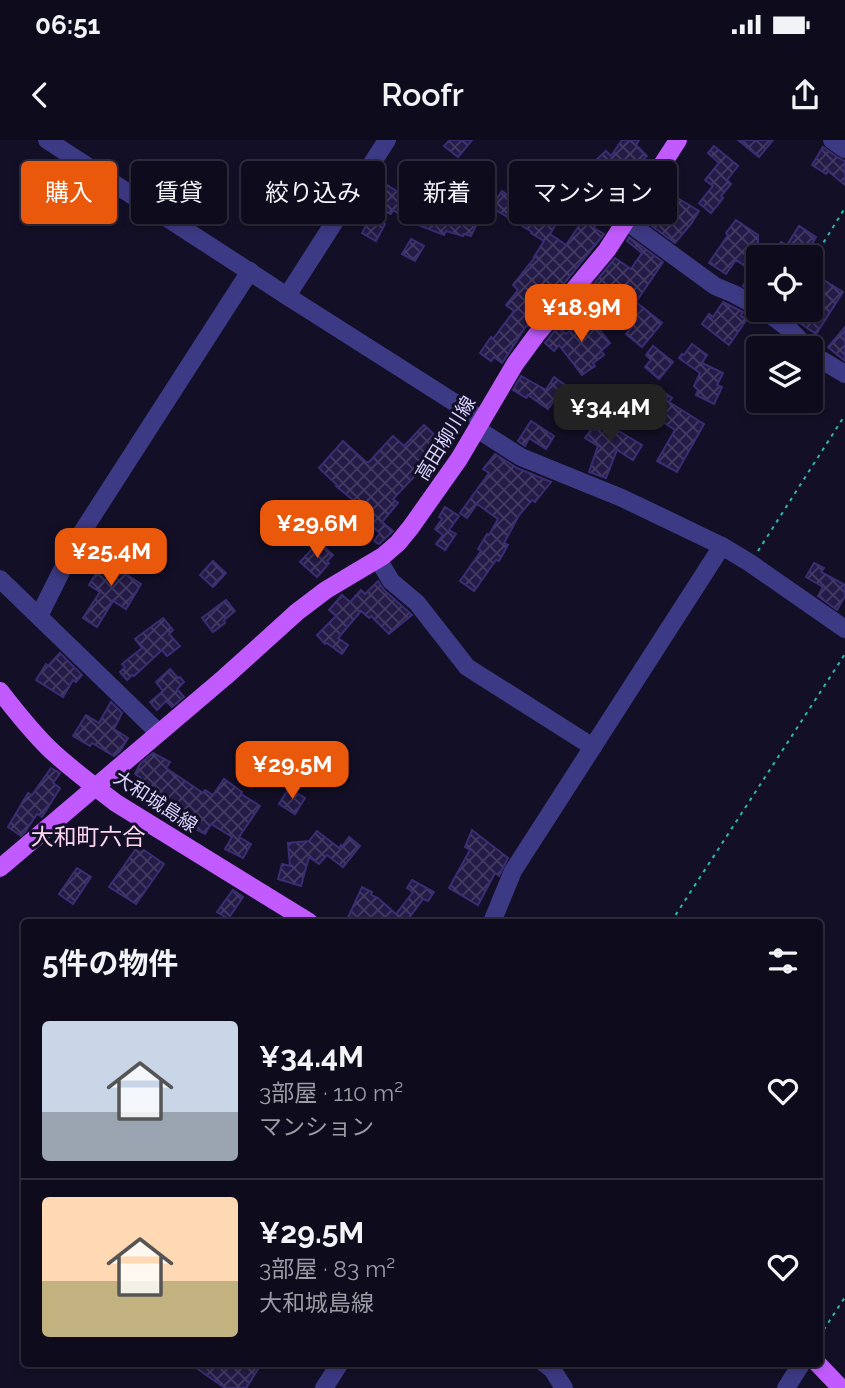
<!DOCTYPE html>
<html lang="ja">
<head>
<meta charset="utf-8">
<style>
	:root { --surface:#0e0b1c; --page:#171425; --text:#f1f3f6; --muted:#9b9ba3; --line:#2e2b3b; --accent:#ea580c }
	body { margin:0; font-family:Raleway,"Noto Sans JP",sans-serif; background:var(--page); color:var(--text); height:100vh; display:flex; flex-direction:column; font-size:26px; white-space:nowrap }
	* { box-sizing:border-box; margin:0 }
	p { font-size:23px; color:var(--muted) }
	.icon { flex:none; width:38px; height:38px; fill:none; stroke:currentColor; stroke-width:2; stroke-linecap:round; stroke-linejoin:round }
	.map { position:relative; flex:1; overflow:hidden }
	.drawer { position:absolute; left:21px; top:779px; width:802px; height:448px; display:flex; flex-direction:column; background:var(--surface); border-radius:7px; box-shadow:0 4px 10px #0003,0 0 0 2px var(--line) }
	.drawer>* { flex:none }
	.banner { position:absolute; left:21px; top:21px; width:803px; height:63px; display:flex; gap:14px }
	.controls { position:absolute; left:746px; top:105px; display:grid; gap:14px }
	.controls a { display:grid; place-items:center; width:77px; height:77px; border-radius:7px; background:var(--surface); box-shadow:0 4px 10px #0003,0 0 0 2px var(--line); font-size:35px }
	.price { position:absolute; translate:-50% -60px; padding:0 16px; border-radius:14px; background:var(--accent); color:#fff; font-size:23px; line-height:46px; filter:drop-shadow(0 2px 4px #0008) }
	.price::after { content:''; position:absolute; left:50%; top:42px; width:21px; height:16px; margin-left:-10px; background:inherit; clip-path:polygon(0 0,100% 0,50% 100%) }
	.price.selected { background:#222; color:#fff }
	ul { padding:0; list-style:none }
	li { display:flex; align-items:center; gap:21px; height:175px; padding:0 21px }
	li+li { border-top:2px solid var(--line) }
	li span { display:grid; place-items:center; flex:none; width:196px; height:140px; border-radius:7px; color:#555 }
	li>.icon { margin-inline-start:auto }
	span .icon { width:84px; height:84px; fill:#fffc; stroke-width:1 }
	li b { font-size:30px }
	h2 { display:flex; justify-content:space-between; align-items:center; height:84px; padding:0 21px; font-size:30px }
	.pill { padding:0 24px; border-radius:7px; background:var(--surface); box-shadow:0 4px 10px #0003,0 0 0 2px var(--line); font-size:24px; line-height:63px }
	.pill.selected { background:var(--accent); color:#fff }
	.status { display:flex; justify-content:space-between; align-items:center; height:49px; padding:0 35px; background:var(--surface); direction:ltr }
	.status svg { height:19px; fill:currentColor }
	header { display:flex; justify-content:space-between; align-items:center; height:91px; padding:0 21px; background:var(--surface); font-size:32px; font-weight:600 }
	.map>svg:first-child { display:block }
	.building { fill:url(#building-cross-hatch); stroke:#3b2d73; stroke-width:2 }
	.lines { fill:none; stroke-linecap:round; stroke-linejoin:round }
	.path { stroke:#2fb8b0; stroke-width:2; stroke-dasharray:3.5 5; stroke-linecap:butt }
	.minor { stroke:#3d3a85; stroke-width:18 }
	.major { stroke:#c25bff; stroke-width:18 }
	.labels { text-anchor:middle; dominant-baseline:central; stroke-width:6; stroke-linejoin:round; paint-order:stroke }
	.street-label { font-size:19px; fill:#d9d4ff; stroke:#130f26 }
	.quarter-label { font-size:23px; fill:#ffd6f0; stroke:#130f26 }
</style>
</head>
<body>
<div class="status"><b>06:51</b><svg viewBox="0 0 49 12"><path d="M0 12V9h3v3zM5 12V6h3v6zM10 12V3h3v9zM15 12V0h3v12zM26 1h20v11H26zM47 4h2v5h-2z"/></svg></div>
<header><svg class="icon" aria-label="back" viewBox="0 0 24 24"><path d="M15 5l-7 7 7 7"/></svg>Roofr<svg class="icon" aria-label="share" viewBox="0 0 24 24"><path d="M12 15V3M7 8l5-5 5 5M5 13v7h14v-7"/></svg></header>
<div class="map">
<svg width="845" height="1248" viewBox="0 0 845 1248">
	<defs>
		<pattern id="building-cross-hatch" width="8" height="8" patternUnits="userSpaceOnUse" patternTransform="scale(1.75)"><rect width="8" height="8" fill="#241b47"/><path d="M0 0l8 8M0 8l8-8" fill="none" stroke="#433b63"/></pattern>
	</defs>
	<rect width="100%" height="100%" fill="#130f26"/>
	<!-- building -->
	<g class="building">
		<polygon points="450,0 472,0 458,17 444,6"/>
		<polygon points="622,0 639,0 636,5 647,16 644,19 646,21 634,33 631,30 613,46 628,56 622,67 609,58 611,55 594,35 602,27 596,20 606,11 611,16"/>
		<polygon points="738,0 773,0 759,17"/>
		<polygon points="714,6 738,26 727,40 731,44 721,56 723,58 711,73 699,63 713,46 705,40 719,23 708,13"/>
		<polygon points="823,7 839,18 845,21 845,45 828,31 826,34 812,25"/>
		<polygon points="471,23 482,31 472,47 460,40"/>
		<polygon points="539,35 555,47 543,64 561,76 550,94 566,105 591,68 602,75 594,88 604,94 562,146 550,152 554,155 528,186 527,185 502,223 494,217 491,221 480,213 491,197 493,199 514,171 506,165 518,150 513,145 535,117 534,117 544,101 531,93 532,92 491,67 502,51 519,63"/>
		<polygon points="387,45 413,61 411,65 439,76 448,55 462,61 466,53 487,62 471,96 464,94 463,96 446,91 444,95 413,83 393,70 391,74 376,68 379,61 377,60"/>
		<polygon points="666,51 699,71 691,84 675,103 641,78 651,63 656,67"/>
		<polygon points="371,76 385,84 376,101 362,93"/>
		<polygon points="736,80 758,95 758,105 773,115 781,102 787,105 799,86 816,97 804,117 758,117 758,139 751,150 743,146 752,131 736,120 726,134 709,123 728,95 726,93"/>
		<polygon points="629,97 663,122 636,162 662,183 642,207 626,194 637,180 620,168 610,181 582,158 615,118 631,129 642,113 627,101"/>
		<polygon points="411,99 424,106 415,121 402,114"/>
		<polygon points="819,137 843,152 816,194 793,178 799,170 810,170 810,150"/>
		<polygon points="723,162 743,172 741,176 747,179 729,205 702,184 709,174 713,177"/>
		<polygon points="589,176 610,203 601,211 604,215 593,223 595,226 582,235 559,205 554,211 545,203 558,187 566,194"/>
		<polygon points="845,187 845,221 828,207"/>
		<polygon points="692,204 707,215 702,223 723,233 717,245 722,247 714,264 696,255 698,250 694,246 700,233 679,218 682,214 684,215"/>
		<polygon points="653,206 673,222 659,239 645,227 651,220 646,215"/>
		<polygon points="521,236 546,250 554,237 565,245 548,269 528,255 526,258 513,250"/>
		<polygon points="658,248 672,258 669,262 704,284 677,332 657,321 675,290 658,279 657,281 642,272"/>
		<polygon points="609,269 624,279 617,290 642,305 633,320 617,310 606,338 589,332 598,306 585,298 592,288 595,290"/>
		<polygon points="531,281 554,296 546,309 529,298 525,306 518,301"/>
		<polygon points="424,285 441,301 439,303 443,306 393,359 398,363 382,382 393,391 379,404 374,401 380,393 354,373 360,366 336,346 337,345 319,328 343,301 366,322 369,322 393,296 404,306"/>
		<polygon points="495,314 517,328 551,342 535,362 532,360 519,375 504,403 508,405 499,421 496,420 474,451 460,441 481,411 478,409 487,394 489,395 498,379 477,364 467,378 460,373 489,333 483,329"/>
		<polygon points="445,367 459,376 449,390 456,394 445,410 436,404 443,395 435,389 442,379 439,377"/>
		<polygon points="321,404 333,415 327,421 329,423 317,437 300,422 313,408 316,410"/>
		<polygon points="110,410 124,419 118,429 141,444 126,469 113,461 97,487 83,478 100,452 89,445"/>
		<polygon points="213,421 226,433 213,447 200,435"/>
		<polygon points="814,423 824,428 821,432 845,445 845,456 837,470 818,456 823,447 806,437"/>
		<polygon points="378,441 384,450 412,475 389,494 371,476 369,478 361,471 338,498 348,505 342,514 327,503 325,504 317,495 336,476 329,470 342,455 350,462 361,450 365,454"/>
		<polygon points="226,460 235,471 224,480 225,483 213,492 202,478"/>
		<polygon points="163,478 173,490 169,494 180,506 167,516 162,510 134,536 132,535 127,540 120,532 125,527 122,524 142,508 135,499"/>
		<polygon points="60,513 82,535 76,542 73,540 63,557 36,540 46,524 48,526"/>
		<polygon points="170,529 178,538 180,537 184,542 177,549 184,557 172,567 166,561 157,570 150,562 163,551 156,542"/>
		<polygon points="111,562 122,573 114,589 128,598 120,611 114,616 92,603 90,606 73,596 86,575 99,583"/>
		<polygon points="153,613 170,622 166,628 203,653 205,650 213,655 224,639 242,652 241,654 260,666 239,697 251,704 243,718 225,709 232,697 211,684 205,694 192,687 190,688 146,662 148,659 134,650 141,638 135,634 140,624"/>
		<polygon points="51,628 60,633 53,643 60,648 42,677 37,674 25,692 21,696 8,687 28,653 32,655"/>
		<polygon points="289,648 305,658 295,674 279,664"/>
		<polygon points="472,690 508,718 499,736 495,733 478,765 449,748 470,710 465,707"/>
		<polygon points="317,691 339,708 341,705 342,707 349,697 360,706 343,727 327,715 319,724 309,717 301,746 278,739 282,724 290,726 288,703 309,701"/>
		<polygon points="138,706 164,724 136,764 109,747"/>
		<polygon points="77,728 91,737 73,764 59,754"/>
		<polygon points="412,740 434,752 428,761 423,759 406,782 346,782 362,747 372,752 371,755 378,758 396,774 413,752 407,748"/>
		<polygon points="233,750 243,757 228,779 217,772"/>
		<polygon points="189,1223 262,1223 246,1248 225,1248"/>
	</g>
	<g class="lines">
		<!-- path -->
		<g class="path">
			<polyline points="810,124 845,68"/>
			<polyline points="758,411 845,275"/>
			<polyline points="671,782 845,514"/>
			<polyline points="819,1197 845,1157"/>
		</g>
		<!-- minor -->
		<g class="minor">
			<polyline points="47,0 287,156 482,280"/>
			<polyline points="832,0 845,9"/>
			<polyline points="626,81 715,146 734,154 758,167"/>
			<polyline points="287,156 387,0"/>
			<path d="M762 170C779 180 795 192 806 208"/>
			<polyline points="810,213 845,234"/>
			<polyline points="477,289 521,317 622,358 722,406 750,423 845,489"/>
			<polyline points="378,419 391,441 417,463 467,527 593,607"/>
			<polyline points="0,439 159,593"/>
			<polyline points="39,476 77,400 250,131"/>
			<polyline points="492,782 513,731 722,406"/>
			<polyline points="544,1223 552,1229 564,1248"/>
			<polyline points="324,1248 340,1223"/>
			<polyline points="786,1248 802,1223"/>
		</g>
		<!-- major -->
		<g class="major">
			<path d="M0 551C17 573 35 596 55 614 74 631 95 647 116 663L309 782"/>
			<polyline points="0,728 225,537 297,472 326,450 383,416 398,403 411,387 459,319 515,224 537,194 607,110 678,0"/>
			<polyline points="817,1223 841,1248"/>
		</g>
	</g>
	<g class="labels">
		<!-- street labels -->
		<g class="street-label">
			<text transform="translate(445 298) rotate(-58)">高田柳川線</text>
			<text transform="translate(156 661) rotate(33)">大和城島線</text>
		</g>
		<!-- quarter labels -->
		<g class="quarter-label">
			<text x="88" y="696">大和町六合</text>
		</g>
	</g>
</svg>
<div class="controls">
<a><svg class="icon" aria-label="locate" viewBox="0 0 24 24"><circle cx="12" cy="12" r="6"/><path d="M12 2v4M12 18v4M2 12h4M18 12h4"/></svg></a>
<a><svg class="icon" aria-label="layers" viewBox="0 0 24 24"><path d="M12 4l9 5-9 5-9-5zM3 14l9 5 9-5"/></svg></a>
</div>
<b class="price" style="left:581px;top:204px">¥18.9M</b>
<b class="price selected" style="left:610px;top:304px">¥34.4M</b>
<b class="price" style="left:317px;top:420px">¥29.6M</b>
<b class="price" style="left:111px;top:448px">¥25.4M</b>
<b class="price" style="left:292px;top:661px">¥29.5M</b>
<div class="banner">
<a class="pill selected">購入</a>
<a class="pill">賃貸</a>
<a class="pill">絞り込み</a>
<a class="pill">新着</a>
<a class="pill">マンション</a>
</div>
<section class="drawer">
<h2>5件の物件<svg class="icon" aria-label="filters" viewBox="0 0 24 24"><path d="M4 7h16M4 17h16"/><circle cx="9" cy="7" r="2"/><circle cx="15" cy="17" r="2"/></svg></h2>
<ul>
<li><span style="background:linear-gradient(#c9d6e8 65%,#9aa5b1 0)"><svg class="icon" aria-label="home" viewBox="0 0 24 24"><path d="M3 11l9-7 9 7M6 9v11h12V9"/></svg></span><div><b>¥34.4M</b><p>3部屋 · 110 m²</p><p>マンション</p></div><svg class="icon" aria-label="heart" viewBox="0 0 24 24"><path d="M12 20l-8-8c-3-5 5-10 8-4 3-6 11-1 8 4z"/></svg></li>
<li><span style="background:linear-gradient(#ffd9b3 60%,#c2b280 0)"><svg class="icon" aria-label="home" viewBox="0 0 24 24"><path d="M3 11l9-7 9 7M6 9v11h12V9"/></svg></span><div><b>¥29.5M</b><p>3部屋 · 83 m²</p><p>大和城島線</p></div><svg class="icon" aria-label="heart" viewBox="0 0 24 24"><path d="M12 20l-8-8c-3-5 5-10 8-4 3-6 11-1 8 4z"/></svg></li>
</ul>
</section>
</div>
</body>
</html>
